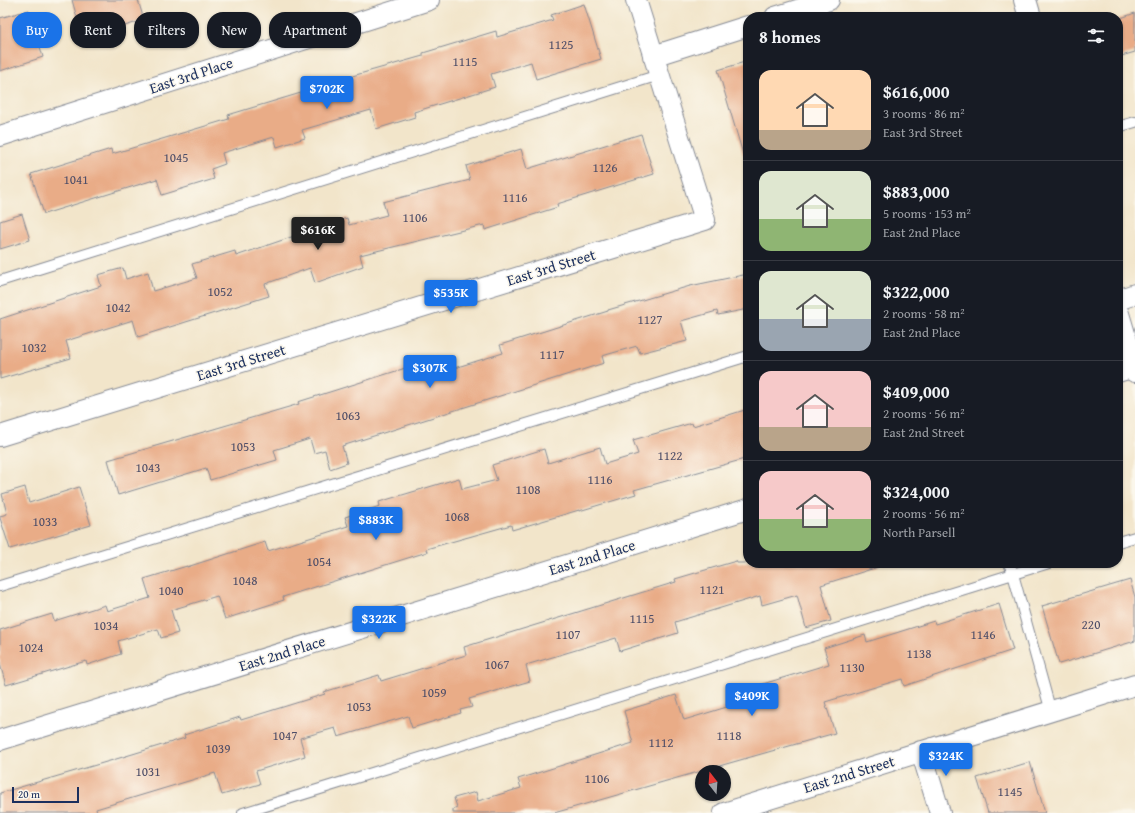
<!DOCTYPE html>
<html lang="en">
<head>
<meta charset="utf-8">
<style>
	:root { --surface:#171b24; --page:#242831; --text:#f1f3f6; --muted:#9ea1a6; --line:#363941; --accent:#1a73e8 }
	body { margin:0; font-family:"Gentium Book Plus",serif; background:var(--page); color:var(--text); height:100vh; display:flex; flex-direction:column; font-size:15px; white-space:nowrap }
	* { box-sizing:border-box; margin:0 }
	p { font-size:13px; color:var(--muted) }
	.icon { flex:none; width:22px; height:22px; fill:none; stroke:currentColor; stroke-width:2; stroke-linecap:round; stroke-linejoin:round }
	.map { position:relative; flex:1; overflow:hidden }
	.panel { position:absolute; left:743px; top:12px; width:380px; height:556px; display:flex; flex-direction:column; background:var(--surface); border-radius:16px; box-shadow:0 1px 3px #0004 }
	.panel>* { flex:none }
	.hud { position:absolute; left:12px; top:12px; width:380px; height:36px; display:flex; gap:8px }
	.needle { width:26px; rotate:343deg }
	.tools { position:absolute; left:695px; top:765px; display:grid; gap:8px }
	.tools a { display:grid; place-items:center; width:36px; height:36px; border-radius:50%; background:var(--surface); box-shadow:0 1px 3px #0004; font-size:20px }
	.scale { position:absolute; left:12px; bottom:10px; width:67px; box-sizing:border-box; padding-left:4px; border:2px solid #1b2f5e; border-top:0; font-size:11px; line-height:14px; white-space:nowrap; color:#1b2f5e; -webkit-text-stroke:3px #fbf7ec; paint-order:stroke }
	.price { position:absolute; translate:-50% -34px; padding:0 9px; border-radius:4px; background:var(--accent); color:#fff; font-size:13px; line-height:26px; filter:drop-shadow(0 1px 2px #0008) }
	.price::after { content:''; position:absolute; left:50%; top:24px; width:12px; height:9px; margin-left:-6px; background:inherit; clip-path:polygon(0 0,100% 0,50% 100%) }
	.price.current { background:#222; color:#fff }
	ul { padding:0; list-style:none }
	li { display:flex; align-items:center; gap:12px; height:100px; padding:0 16px }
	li+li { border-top:1px solid var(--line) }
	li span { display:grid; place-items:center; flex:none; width:112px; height:80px; border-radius:12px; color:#555 }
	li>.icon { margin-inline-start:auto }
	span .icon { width:48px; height:48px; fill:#fffc; stroke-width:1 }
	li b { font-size:17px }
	h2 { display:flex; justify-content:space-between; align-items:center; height:48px; padding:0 16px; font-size:17px }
	.tag { padding:0 14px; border-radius:16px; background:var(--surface); box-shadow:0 1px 3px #0004; font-size:14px; line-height:36px }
	.tag.current { background:var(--accent); color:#fff }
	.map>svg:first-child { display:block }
	.building { fill:#e9ac87 }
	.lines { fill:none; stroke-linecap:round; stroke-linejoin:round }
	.service-casing { stroke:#868a94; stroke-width:12 }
	.minor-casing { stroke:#868a94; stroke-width:22 }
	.secondary-casing { stroke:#868a94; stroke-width:24 }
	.service { stroke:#fff; stroke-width:10 }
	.minor { stroke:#fff; stroke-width:20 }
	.secondary { stroke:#fff; stroke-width:22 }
	.labels { text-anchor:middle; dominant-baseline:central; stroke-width:3; stroke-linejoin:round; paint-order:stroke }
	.number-label { font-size:13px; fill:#4e4e68 }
	.street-label { font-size:15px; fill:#1b2f5e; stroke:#fbf7ec }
</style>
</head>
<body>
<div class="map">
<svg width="1135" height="813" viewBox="0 0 1135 813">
	<rect width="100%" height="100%" fill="#fbf7ec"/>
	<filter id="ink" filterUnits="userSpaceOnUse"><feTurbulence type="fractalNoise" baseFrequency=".025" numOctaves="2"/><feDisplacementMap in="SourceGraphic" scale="8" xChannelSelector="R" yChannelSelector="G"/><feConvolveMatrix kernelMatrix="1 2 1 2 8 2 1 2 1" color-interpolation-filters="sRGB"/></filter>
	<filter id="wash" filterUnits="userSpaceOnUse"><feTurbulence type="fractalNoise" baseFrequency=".012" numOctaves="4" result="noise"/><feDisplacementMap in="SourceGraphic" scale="16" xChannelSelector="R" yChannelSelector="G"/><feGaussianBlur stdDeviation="0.9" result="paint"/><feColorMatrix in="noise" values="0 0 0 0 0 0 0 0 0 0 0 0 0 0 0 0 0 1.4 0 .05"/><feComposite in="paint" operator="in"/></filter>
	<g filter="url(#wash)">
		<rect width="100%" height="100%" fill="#f2e5ca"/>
		<g id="blocks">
			<!-- building -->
			<g class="building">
				<polygon points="72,0 138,0 144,20 83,39"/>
				<polygon points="584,4 601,59 536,79 531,62 491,74 495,87 414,112 415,117 376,129 371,110 302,130 305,138 277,147 274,137 222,153 225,164 211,169 214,179 162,195 157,179 44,214 31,174 111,149 112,154 229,119 228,115 324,86 324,84 423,56 423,53 496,31 497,37 553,20 551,15"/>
				<polygon points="29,10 43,57 0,71 0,18"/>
				<polygon points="1135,13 1135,52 1118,57 1118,19"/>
				<polygon points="748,61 748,154 743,154 718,70"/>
				<polygon points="641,134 654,174 557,204 558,207 485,230 484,225 360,255 363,266 315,283 310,268 265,284 269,296 138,337 133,320 66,341 71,358 0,379 0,319 101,286 98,275 123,268 126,279 148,272 153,291 197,278 192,264 235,251 236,256 347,218 349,225 387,215 383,202 470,180 466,166 521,149 527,169"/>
				<polygon points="22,214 30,240 0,249 0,221"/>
				<polygon points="748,274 748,309 718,315 717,311 681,321 687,341 640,353 637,346 602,356 604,363 342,446 347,463 330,469 325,450 314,453 310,439 274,450 277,460 210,480 206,468 118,495 108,460 299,404 298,402 434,359 438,373 503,353 500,345 608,311 608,310 690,286"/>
				<polygon points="748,409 748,458 634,490 636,494 579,511 579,510 512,530 511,525 426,549 427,552 283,597 284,600 225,619 217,596 171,610 178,633 161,638 158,629 118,641 121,654 87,665 86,661 6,685 0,664 0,630 52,614 54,621 105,605 107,611 150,598 144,579 187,566 187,567 265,542 268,551 348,526 345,517 380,506 379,502 459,478 462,489 497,480 492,465 544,449 548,463 600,447 605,464 638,454 633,440 692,423 693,426"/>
				<polygon points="25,487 29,503 79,487 91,525 10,549 0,518 0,516 7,514 2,494"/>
				<polygon points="736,561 737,563 878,563 878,567 821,585 831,621 806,628 797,595 762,605 760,596 675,622 678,633 620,651 616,638 526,665 530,681 469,699 472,707 460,710 461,713 412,728 408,716 338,737 335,728 300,738 305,756 256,771 260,784 222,795 215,773 96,809 97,813 0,813 0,793 113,760 185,738 184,735 240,717 241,720 325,694 324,692 379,675 381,681 466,655 464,647 676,582 675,579"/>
				<polygon points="1130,580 1135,597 1135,641 1059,664 1042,606"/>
				<polygon points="999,604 1013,650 904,686 902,679 825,702 835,733 554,813 453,813 453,809 457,807 454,798 476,792 478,801 521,788 518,779 633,743 624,711 676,695 684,720 760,697 756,686 829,664 824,648 865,635 867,642 934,621 935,624"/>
				<polygon points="1030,762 1045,813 988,813 977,778"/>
			</g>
		</g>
	</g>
	<g filter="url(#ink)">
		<use href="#blocks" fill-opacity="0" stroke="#868a94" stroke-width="1"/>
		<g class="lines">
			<defs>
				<g id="service">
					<polyline points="1118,127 1135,122"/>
					<polyline points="0,281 659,75"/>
					<polyline points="1118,542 1135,537"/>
					<polyline points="1009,563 1013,574 1049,563"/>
					<polyline points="0,586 748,356"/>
					<polyline points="243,813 1013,574 1051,712"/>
				</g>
				<g id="minor">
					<polyline points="775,17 829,0"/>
					<polyline points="653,56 748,26"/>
					<polyline points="0,136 429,0"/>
					<polyline points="1118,300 1135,294"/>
					<polyline points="1118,372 1134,367"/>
					<polyline points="0,436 705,220 636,0"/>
					<polyline points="0,740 748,509"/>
					<polyline points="921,751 940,813"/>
					<polyline points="724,813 1135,685"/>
				</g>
				<g id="secondary">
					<polyline points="1025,0 1030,17"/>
					<polyline points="1118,314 1135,371"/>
				</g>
			</defs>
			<!-- service casing -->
			<use href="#service" class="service-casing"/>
			<!-- minor casing -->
			<use href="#minor" class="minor-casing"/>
			<!-- secondary casing -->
			<use href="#secondary" class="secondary-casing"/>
			<!-- service -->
			<use href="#service" class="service"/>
			<!-- minor -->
			<use href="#minor" class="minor"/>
			<!-- secondary -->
			<use href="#secondary" class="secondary"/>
		</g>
	</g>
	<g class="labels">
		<!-- number labels -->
		<g class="number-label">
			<text x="561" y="44">1125</text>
			<text x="465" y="61">1115</text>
			<text x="176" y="157">1045</text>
			<text x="605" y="167">1126</text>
			<text x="76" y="179">1041</text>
			<text x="515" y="197">1116</text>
			<text x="415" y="217">1106</text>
			<text x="220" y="291">1052</text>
			<text x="118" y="307">1042</text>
			<text x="650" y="319">1127</text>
			<text x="34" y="347">1032</text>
			<text x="552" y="354">1117</text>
			<text x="348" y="415">1063</text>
			<text x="243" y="446">1053</text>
			<text x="670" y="455">1122</text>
			<text x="148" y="467">1043</text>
			<text x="600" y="479">1116</text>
			<text x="528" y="489">1108</text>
			<text x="457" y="516">1068</text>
			<text x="45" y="521">1033</text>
			<text x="319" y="561">1054</text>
			<text x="245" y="580">1048</text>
			<text x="712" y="589">1121</text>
			<text x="171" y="590">1040</text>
			<text x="642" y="618">1115</text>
			<text x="1091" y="624">220</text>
			<text x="106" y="625">1034</text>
			<text x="568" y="634">1107</text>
			<text x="983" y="634">1146</text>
			<text x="31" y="647">1024</text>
			<text x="919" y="653">1138</text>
			<text x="497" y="664">1067</text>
			<text x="852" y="667">1130</text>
			<text x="434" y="692">1059</text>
			<text x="359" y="706">1053</text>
			<text x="285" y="735">1047</text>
			<text x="729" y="735">1118</text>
			<text x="661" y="742">1112</text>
			<text x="218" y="748">1039</text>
			<text x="148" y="771">1031</text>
			<text x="597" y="778">1106</text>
			<text x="1010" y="791">1145</text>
		</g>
		<!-- street labels -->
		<g class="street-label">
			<text transform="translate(191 75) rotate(-18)">East 3rd Place</text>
			<text transform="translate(551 267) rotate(-17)">East 3rd Street</text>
			<text transform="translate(241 362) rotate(-17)">East 3rd Street</text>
			<text transform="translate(592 557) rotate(-17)">East 2nd Place</text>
			<text transform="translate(282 653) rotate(-17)">East 2nd Place</text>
			<text transform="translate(849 774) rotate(-17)">East 2nd Street</text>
		</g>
	</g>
</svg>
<div class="tools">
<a><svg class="needle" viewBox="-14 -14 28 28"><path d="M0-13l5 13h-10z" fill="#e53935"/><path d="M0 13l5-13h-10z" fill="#9ea1a6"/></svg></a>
</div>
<div class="scale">20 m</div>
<b class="price" style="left:327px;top:110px">$702K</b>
<b class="price current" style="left:318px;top:251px">$616K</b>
<b class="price" style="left:451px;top:314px">$535K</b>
<b class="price" style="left:430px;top:389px">$307K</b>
<b class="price" style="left:376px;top:541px">$883K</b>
<b class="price" style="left:379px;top:640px">$322K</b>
<b class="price" style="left:752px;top:717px">$409K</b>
<b class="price" style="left:946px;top:777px">$324K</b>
<div class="hud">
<a class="tag current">Buy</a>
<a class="tag">Rent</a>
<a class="tag">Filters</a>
<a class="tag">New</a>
<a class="tag">Apartment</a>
</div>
<section class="panel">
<h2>8 homes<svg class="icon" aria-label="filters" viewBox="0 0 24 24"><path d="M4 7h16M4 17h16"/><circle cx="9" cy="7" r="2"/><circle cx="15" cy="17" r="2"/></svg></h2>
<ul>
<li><span style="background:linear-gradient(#ffd9b3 75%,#b9a48a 0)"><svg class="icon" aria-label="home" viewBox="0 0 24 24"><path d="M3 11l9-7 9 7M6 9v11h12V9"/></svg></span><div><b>$616,000</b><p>3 rooms · 86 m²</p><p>East 3rd Street</p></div></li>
<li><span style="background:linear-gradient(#dfe7d0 60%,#8fb573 0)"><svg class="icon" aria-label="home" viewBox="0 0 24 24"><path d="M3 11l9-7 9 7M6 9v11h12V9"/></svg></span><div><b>$883,000</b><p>5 rooms · 153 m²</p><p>East 2nd Place</p></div></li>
<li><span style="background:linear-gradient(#dfe7d0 60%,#9aa5b1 0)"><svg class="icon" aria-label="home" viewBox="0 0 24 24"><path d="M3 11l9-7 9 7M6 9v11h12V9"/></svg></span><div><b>$322,000</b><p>2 rooms · 58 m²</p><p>East 2nd Place</p></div></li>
<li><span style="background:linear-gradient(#f6c9c9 70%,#b9a48a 0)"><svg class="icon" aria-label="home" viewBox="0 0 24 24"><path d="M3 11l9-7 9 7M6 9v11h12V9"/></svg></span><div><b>$409,000</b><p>2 rooms · 56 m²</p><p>East 2nd Street</p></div></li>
<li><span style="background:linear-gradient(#f6c9c9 60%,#8fb573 0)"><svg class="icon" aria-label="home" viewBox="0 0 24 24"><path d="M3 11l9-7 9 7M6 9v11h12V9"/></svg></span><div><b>$324,000</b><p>2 rooms · 56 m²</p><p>North Parsell</p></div></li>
</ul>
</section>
</div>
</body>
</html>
